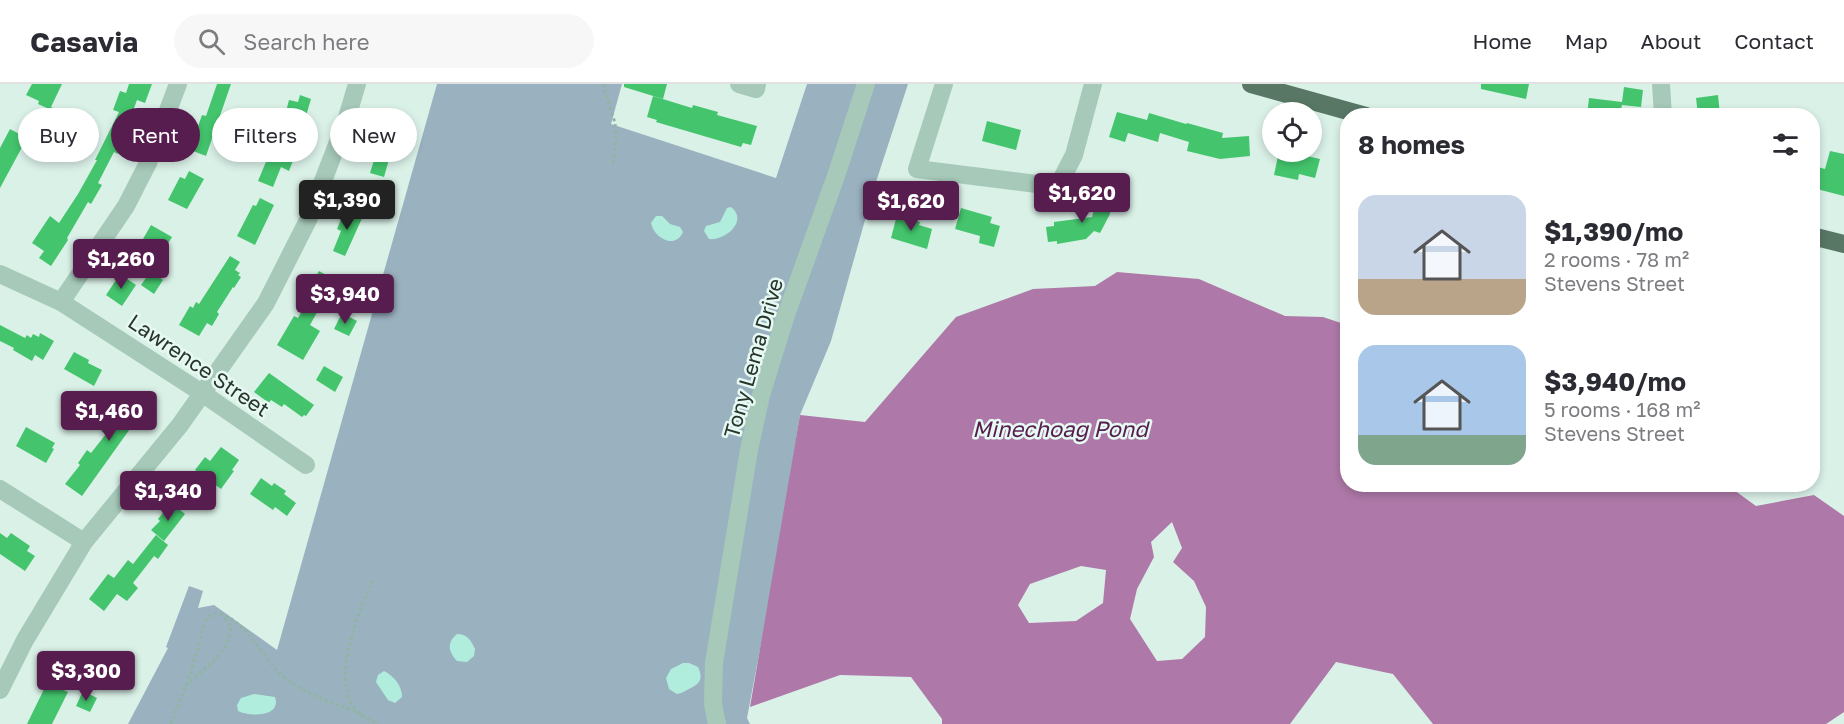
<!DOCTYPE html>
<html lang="en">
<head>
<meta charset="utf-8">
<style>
	:root { --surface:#fff; --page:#f7f7f7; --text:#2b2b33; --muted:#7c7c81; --line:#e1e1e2; --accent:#571d4f }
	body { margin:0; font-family:"Golos Text",sans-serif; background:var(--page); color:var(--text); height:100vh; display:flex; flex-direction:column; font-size:22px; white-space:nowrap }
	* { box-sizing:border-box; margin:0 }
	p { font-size:20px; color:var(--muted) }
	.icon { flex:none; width:33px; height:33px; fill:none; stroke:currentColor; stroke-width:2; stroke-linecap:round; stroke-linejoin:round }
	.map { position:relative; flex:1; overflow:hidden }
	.drawer { position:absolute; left:1340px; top:24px; width:480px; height:384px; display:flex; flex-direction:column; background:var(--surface); border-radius:24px; box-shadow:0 3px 9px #0003 }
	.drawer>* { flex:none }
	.hud { position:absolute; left:18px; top:24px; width:570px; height:54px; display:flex; gap:12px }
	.buttons { position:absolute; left:1262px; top:18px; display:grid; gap:12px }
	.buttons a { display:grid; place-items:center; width:60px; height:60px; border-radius:50%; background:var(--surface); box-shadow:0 3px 9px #0003; font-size:30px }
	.price { position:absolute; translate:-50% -51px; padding:0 14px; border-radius:6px; background:var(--accent); color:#fff; font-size:20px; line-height:39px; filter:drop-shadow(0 2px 3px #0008) }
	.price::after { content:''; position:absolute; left:50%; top:36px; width:18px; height:14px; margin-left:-9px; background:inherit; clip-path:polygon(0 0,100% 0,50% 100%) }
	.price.current { background:#222; color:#fff }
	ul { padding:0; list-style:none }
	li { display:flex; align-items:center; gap:18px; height:150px; padding:0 18px }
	li span { display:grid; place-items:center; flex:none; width:168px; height:120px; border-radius:18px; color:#555 }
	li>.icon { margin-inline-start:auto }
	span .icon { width:72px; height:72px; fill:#fffc; stroke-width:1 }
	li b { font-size:26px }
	h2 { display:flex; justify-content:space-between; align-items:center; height:72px; padding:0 18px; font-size:26px }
	.pill { padding:0 21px; border-radius:27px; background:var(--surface); box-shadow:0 3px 9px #0003; font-size:21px; line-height:54px }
	.pill.current { background:var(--accent); color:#fff }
	header { display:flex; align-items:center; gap:36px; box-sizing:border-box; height:84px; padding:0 30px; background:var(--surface); border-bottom:2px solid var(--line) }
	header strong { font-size:28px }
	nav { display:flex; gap:33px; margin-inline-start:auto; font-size:21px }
	.search { width:420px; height:54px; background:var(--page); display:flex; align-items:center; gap:15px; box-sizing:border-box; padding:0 21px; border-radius:33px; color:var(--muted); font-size:22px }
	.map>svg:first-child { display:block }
	.green { fill:#9ab1c0 }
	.sand { fill:#b1eddd }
	.water { fill:#ae79a8; fill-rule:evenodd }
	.building { fill:#44c56d }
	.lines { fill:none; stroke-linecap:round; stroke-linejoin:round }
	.path { stroke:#90b5a3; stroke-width:3; stroke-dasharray:3 3; stroke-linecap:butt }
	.minor { stroke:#a6c9b9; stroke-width:18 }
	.major { stroke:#587765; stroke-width:18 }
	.labels { text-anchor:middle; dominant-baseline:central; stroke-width:5; stroke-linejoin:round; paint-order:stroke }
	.street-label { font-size:21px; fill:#27352d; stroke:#e6f9f2 }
	.water-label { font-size:22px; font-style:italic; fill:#571d4f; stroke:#e6f9f2 }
</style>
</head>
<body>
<header>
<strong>Casavia</strong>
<div class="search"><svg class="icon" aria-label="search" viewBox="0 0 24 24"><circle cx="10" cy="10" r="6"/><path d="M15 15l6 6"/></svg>Search here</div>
<nav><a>Home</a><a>Map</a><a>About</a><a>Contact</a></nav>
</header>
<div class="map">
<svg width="1844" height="640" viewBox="0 0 1844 640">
	<rect width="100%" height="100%" fill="#daf1e8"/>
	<!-- green -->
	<polygon class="green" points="437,0 622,0 611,40 776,94 807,0 908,0 874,104 831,257 800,331 774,491 747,634 750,640 128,640 168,564 166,563 189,502 203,507 198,524 214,521 277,566"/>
	<!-- sand -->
	<g class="sand">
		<path d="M731 123C749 137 725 157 709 155L704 147 706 142 720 138 727 124Z"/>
		<path d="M656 132H662L670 140 680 143 683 148C675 166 654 154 651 139Z"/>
		<path d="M457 550C468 550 471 557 475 565L474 572 467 578 457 577C449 568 446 559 457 550Z"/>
		<path d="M683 579H689L698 583C703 594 701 599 691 604 686 606 683 609 677 610L669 605 666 594 671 585Z"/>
		<path d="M384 587C394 592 402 602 402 613L395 619 388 616 376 598 378 591Z"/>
		<path d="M254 610 275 613C282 633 250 633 238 627L237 621 241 614Z"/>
	</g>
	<!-- water -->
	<path class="water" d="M1117 188 1199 195 1285 232 1323 233 1347 241V400L1727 401 1756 422 1814 411 1844 432V628L1826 640H1433L1393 590 1336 578 1290 640H942V635L911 593 840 591 750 623 800 331 865 338 956 233 1033 205 1095 202ZM1172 438 1182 464 1173 478 1194 497 1206 523 1205 553 1182 575 1157 577 1130 535 1137 505 1154 473 1151 458ZM1081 482 1106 486 1103 519 1076 537 1029 539 1018 521 1030 500Z"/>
	<!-- building -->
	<g class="building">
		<polygon points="32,0 62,0 51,23 68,31 61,46 43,37 49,25 38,20 39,17 26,11"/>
		<polygon points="129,0 152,0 145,19 137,16 125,49 127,50 118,70 114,68 98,99 102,101 91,120 88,118 67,154 68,156 51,182 39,174 44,167 32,159 50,132 59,139 78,110 97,76 95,76 119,28 113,26 120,7 126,9"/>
		<polygon points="217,0 231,0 206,72 193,67 198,53 195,51 202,31 206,32"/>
		<polygon points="624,0 667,0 663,15 624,3"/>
		<polygon points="1481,0 1529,0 1526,15 1481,5"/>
		<polygon points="1624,3 1643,6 1641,23 1622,21 1620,32 1587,32 1589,14 1622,18"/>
		<polygon points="300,11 311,15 300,52 297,52 294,64 296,65 292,73 294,74 289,87 281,83 273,103 258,97 275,56 278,58 289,16 298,18"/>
		<polygon points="1718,11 1720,31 1698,31 1696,14"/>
		<polygon points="653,12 692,24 693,21 718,28 717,31 757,42 751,61 743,59 741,63 656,38 657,36 647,33"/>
		<polygon points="1117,28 1147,36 1149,29 1186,40 1187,39 1223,49 1222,54 1249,52 1250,72 1220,75 1187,67 1189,58 1160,49 1158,58 1128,49 1125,58 1109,53"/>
		<polygon points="987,37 1021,46 1016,66 982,57"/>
		<polygon points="10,45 27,54 0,104 0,64"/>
		<polygon points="376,46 396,51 384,93 370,89 375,73 369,71"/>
		<polygon points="1830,67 1844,70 1844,112 1813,104 1818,83 1825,85"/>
		<polygon points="1294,69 1320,75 1315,94 1299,90 1298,96 1274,91 1278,72 1293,76"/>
		<polygon points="189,87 204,95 187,125 168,116 180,93 185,95"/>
		<polygon points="1098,111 1115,115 1109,132 1100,149 1094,147 1086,155 1057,160 1057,157 1048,158 1046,143 1054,142 1054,138 1092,133"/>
		<polygon points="260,114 274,121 255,161 237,152 253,121 256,122"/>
		<polygon points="346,124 363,132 345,172 333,167 341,147 337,145"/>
		<polygon points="961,124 992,133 990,139 1000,142 994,163 979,159 980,152 955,145"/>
		<polygon points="897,131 920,138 919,141 932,145 927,165 891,154"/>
		<polygon points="151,141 172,153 159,174 139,162"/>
		<polygon points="230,172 240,178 235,186 240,189 238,191 241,193 234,204 233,203 217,228 219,230 212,242 207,239 199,252 179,241 190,222 193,224 196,218 199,220"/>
		<polygon points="151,187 163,196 154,210 141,201"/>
		<polygon points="319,187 335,196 310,241 320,247 303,276 277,261 294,232 298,234 312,209 308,206"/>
		<polygon points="120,190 136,201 122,222 106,211"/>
		<polygon points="342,229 357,237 349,252 334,245"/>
		<polygon points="0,241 25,254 27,251 31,254 33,250 39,253 40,249 54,257 43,276 35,271 32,277 13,266 14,264 0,257"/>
		<polygon points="74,268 89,276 88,279 102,286 94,302 64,285"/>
		<polygon points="324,282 343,293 335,308 316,296"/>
		<polygon points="269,289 314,321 306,332 304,331 302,333 284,320 282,323 271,316 269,319 254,308"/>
		<polygon points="132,307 154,323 143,338 140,336 134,344 132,342 82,412 65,400 80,381 78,379 87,366 91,369 106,350 101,347 109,336 110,337"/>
		<polygon points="26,343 55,359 52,364 54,365 46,379 16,362"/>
		<polygon points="221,363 239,376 232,386 234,387 221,405 195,386 205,373 210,377"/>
		<polygon points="261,394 272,402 274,399 286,407 284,410 296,419 287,432 275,423 273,426 250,410"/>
		<polygon points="171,419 185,430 164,457 151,446 160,437 158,435"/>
		<polygon points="0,449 7,454 11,449 30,462 27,467 35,472 25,487 0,470"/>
		<polygon points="156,451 168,461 158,475 154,472 133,499 138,504 127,517 117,510 104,527 89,515 108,490 114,494 128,476 133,480"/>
		<polygon points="47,599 68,608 52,640 27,640"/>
		<polygon points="83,607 97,614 90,628 76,622"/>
	</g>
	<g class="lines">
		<!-- path -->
		<g class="path">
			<polyline points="603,0 615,39 616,56 613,80"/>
			<path d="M372 496C359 530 325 603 362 631 367 635 373 637 378 640"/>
			<path d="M186 602C204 583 229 571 231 542L223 533"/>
			<path d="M171 640 191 588 205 538C209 532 212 528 220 530 247 537 264 577 285 594 308 612 335 619 361 630"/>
		</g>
		<!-- minor -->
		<g class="minor">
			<polyline points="739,0 756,5 757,0"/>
			<polyline points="944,0 917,85 1045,101 1061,96 1074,71 1093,0"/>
			<polyline points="1661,0 1663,32"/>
			<polyline points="0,190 61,218 202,309 306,381"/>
			<polyline points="61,218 126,122 148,79 178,0"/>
			<polyline points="0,405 84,458"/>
			<polyline points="0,606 25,556 84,458 180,341 266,219 308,136 346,37 357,0"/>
			<polyline points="717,640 713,620 714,579 749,366 761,311 785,234 836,92 866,0"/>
		</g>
		<!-- major -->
		<g class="major">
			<polyline points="1251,0 1366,32"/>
			<polyline points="1812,152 1844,160"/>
		</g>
	</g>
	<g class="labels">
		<!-- street labels -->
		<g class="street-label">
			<text transform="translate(753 274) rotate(-74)">Tony Lema Drive</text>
			<text transform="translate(199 281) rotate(34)">Lawrence Street</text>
		</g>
		<!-- water labels -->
		<g class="water-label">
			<text x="1060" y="344">Minechoag Pond</text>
		</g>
	</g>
</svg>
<div class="buttons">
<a><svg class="icon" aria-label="locate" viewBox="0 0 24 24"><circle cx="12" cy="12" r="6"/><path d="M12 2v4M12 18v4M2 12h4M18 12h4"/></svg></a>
</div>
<b class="price" style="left:1082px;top:140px">$1,620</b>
<b class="price current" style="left:347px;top:147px">$1,390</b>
<b class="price" style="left:911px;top:148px">$1,620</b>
<b class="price" style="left:121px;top:206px">$1,260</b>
<b class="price" style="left:345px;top:241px">$3,940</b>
<b class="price" style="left:109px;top:358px">$1,460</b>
<b class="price" style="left:168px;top:438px">$1,340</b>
<b class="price" style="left:86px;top:618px">$3,300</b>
<div class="hud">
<a class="pill">Buy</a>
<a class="pill current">Rent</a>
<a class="pill">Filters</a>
<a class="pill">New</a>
</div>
<section class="drawer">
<h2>8 homes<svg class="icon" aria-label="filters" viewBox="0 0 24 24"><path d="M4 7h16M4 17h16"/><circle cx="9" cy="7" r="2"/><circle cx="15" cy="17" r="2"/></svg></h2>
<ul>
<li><span style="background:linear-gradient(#c9d6e8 70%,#b9a48a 0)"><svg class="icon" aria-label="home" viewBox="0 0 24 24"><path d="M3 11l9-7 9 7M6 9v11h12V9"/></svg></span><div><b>$1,390/mo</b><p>2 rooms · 78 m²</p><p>Stevens Street</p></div></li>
<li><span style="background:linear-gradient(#a9c7e8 75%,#7fa58c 0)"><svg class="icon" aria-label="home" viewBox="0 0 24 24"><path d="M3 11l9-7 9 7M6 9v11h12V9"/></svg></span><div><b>$3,940/mo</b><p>5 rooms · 168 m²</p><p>Stevens Street</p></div></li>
</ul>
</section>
</div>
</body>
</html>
